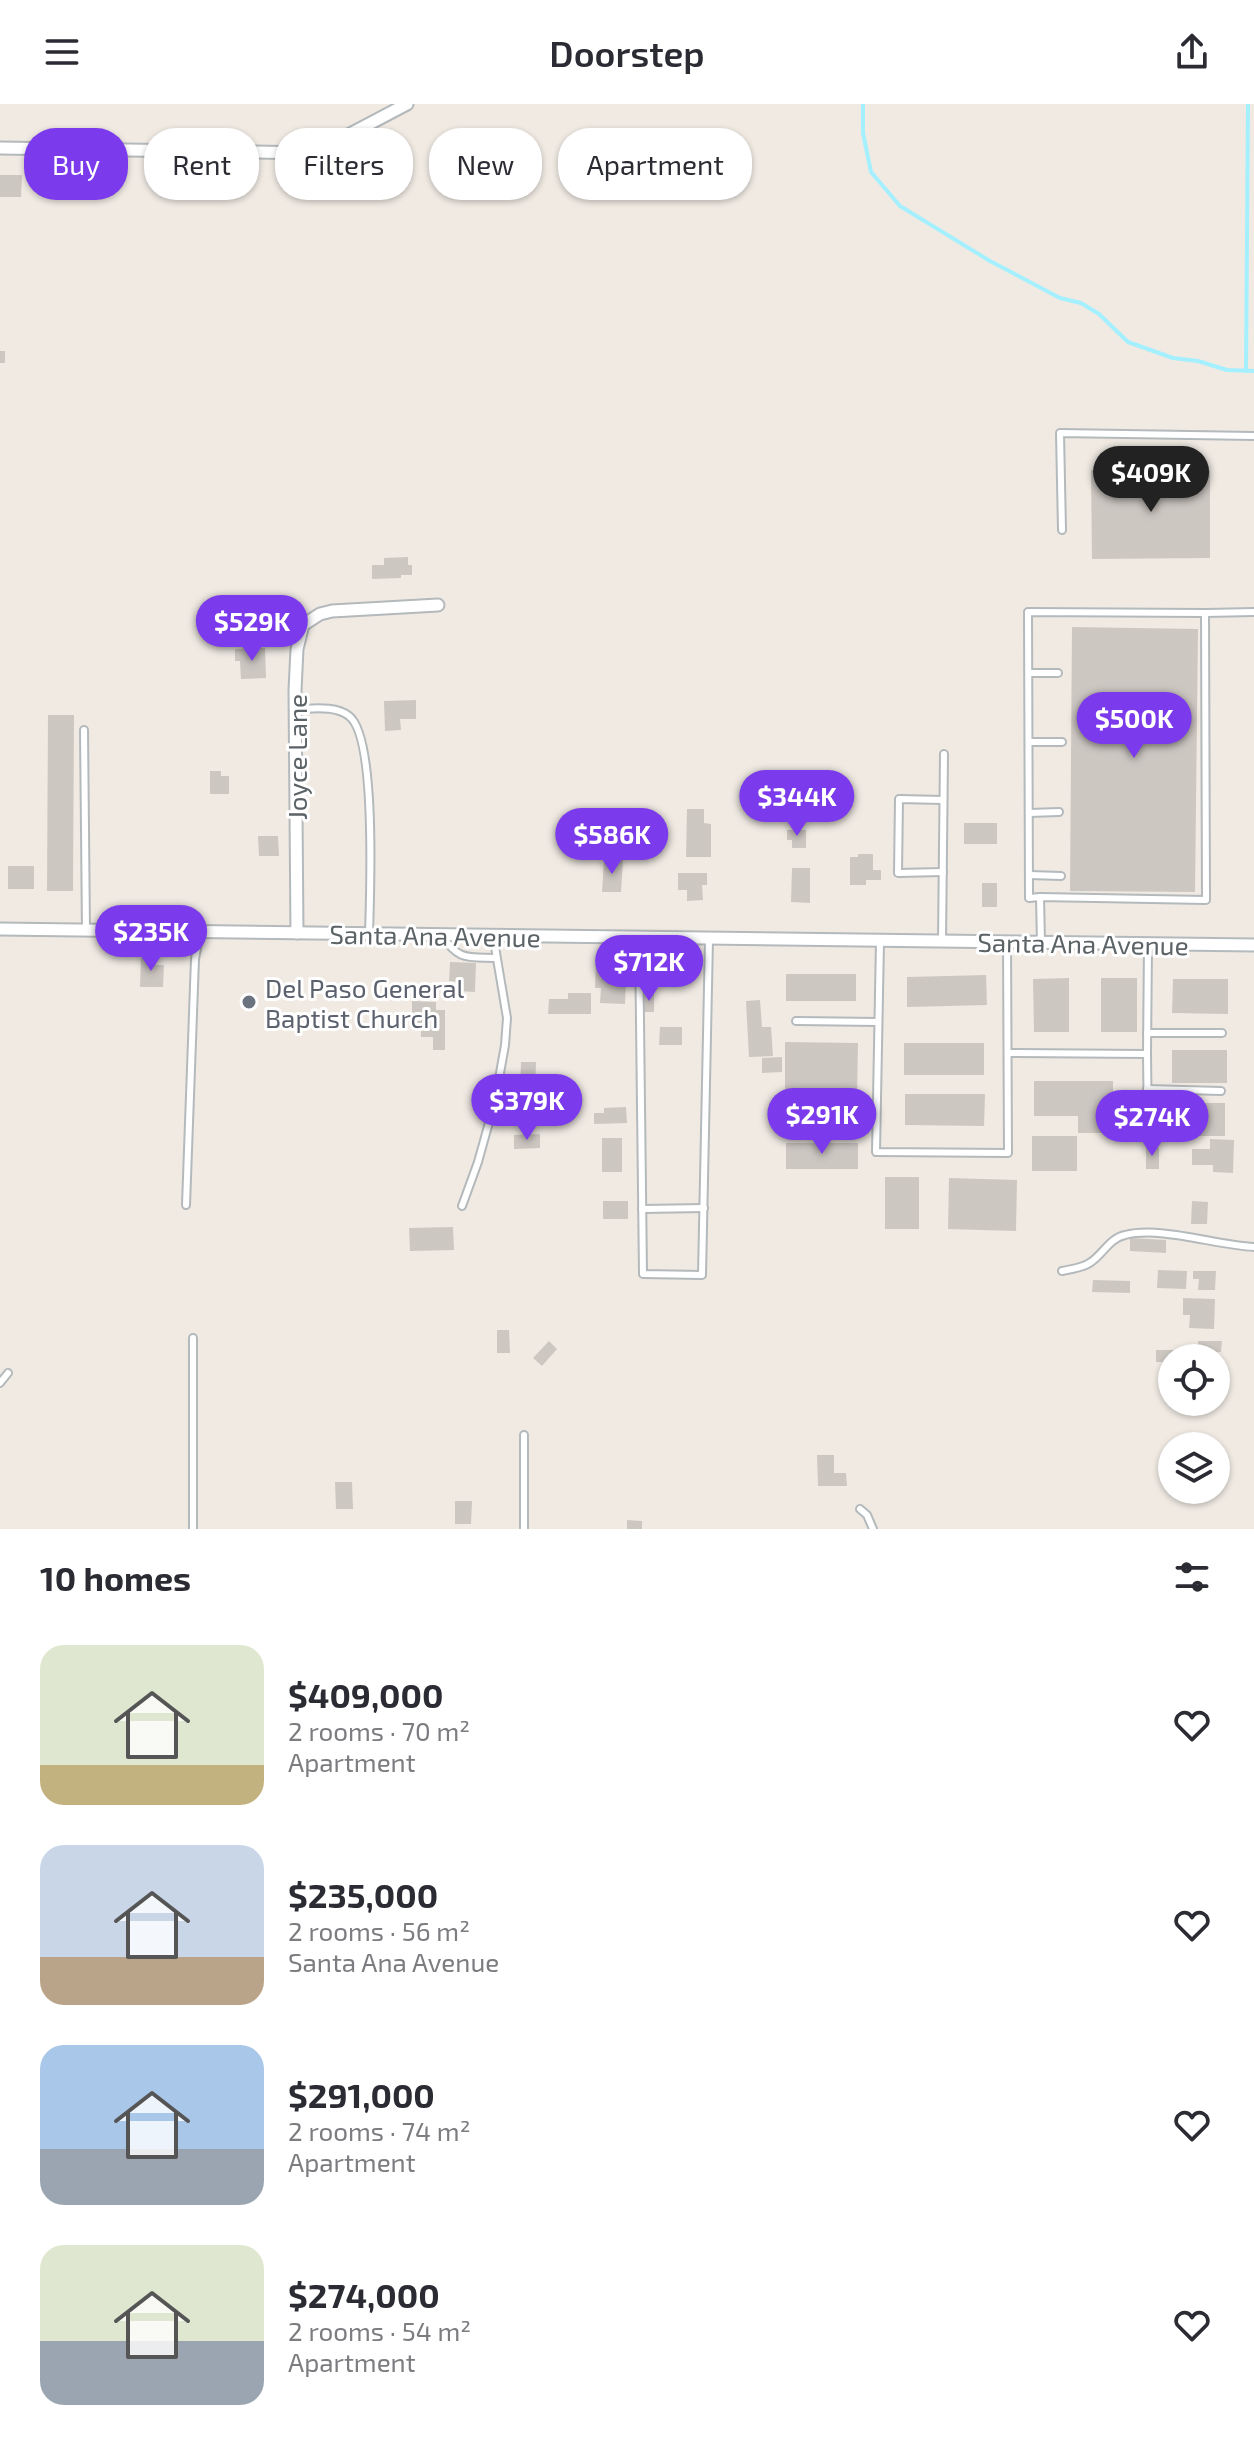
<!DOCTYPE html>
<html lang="en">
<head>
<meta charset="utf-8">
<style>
	:root { --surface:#fff; --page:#f2f2f3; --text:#2b2b33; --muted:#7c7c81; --accent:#7c3aed }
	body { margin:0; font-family:"Exo 2",sans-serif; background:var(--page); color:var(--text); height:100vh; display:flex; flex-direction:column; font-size:30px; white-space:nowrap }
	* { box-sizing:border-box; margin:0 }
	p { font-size:26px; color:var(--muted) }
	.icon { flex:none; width:44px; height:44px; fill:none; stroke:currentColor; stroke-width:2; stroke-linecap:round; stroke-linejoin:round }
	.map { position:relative; height:1425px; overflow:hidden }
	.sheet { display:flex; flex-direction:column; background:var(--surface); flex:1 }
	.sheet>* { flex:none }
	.hud { position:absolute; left:24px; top:24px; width:800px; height:72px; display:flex; gap:16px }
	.fabs { position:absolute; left:1158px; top:1240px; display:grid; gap:16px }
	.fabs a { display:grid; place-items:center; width:72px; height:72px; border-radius:50%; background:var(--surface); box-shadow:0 2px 6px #0004; font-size:40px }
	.price { position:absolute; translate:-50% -68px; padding:0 18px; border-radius:28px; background:var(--accent); color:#fff; font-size:26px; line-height:52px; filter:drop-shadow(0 2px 4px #0008) }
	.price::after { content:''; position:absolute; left:50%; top:48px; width:24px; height:18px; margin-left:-12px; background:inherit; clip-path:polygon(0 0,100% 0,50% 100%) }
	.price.active { background:#222; color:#fff }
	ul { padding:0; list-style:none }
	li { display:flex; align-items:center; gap:24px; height:200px; padding:0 40px }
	li span { display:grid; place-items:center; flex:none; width:224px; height:160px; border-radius:24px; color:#555 }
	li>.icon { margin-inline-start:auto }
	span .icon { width:96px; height:96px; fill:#fffc; stroke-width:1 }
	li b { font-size:34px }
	h2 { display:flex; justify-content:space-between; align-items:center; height:96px; padding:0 40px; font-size:34px }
	.pill { padding:0 28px; border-radius:32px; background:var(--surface); box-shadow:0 2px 6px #0004; font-size:28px; line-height:72px }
	.pill.active { background:var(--accent); color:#fff }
	header { display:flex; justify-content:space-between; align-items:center; height:104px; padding:0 40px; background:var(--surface); font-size:36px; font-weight:600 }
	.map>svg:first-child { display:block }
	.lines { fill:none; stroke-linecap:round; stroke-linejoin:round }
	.stream { stroke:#a4f0ff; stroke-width:4 }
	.building { fill:#cdc7c2 }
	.lane-casing { stroke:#b4b9bc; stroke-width:10 }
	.street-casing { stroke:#b4b9bc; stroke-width:15 }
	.lane { stroke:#fff; stroke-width:6 }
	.street { stroke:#fff; stroke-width:11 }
	.worship-dot { fill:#6b7280; stroke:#fff; stroke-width:3 }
	.labels { text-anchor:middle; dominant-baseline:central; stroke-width:6; stroke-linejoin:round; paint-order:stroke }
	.street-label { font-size:26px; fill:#5b6366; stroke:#fff }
	.worship-label { font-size:26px; fill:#5b616d; stroke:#fff; text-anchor:start }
</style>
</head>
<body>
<header><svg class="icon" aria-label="menu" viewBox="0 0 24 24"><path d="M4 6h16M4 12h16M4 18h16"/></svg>Doorstep<svg class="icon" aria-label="share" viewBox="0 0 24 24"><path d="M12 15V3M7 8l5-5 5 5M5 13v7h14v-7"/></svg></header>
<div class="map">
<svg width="1254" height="1425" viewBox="0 0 1254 1425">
	<rect width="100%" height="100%" fill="#f0eae3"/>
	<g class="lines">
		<!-- stream -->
		<g class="stream">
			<polyline points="863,0 863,29 871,68 900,102 990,157 1060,194 1081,199 1099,210 1128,238 1173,254 1198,257 1227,266 1254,267"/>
			<polyline points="1246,267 1248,0"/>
		</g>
	</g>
	<!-- building -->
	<g class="building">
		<polygon points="0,71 22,71 21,93 0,93"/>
		<rect x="0" y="247" width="5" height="12"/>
		<polygon points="1091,366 1210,366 1210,454 1092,455"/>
		<polygon points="408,453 408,461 412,461 412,471 401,471 401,474 372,475 372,461 384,461 384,454"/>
		<polygon points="1072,523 1198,525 1195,788 1070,787"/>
		<polygon points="265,544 266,574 241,575 240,557 235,557 235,545"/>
		<polygon points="416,596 416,615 400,615 401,626 385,627 384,597"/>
		<polygon points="48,611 74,611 73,787 47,787"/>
		<polygon points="210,667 221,667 221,672 229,672 229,690 210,690"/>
		<polygon points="687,705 704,705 704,719 711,720 711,753 686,753"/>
		<rect x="964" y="719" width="33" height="21"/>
		<polygon points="787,726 806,726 806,744 792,744 792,736 787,736"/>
		<polygon points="258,732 278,732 279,752 259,752"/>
		<polygon points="858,750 873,750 873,766 881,766 881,776 866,776 866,781 850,781 850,753 858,753"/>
		<polygon points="604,755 623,756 621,788 602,788"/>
		<rect x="8" y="762" width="26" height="23"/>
		<polygon points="792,764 810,764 810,799 791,798"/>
		<polygon points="678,769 707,769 707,781 702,781 703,796 687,797 687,786 678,786"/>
		<rect x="982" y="779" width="15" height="24"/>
		<polygon points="596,853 604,853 604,875 626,875 625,900 600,899 601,884 595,884"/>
		<polygon points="141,854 156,854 156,861 164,861 163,883 140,883"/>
		<polygon points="450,858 476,859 475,888 459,887 459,878 449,877"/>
		<rect x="786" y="870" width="70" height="27"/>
		<polygon points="986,871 987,901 907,903 907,873"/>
		<polygon points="1069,874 1069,928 1034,928 1033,875"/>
		<rect x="1101" y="874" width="36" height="54"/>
		<polygon points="1173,875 1228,875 1228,910 1172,909"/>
		<polygon points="568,889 591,889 591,910 548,910 549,895 568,895"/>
		<polygon points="645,889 654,889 654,908 644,908"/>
		<polygon points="760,896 762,923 771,923 773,952 749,953 746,897"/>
		<polygon points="412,897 436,898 436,906 445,906 445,946 433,946 433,933 421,933 421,926 413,926 413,917 421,917 421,910 412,910"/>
		<polygon points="660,923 682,923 682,941 659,941"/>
		<polygon points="785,938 858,939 857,996 785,995"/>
		<rect x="904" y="939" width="80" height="32"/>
		<rect x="1172" y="946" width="55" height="33"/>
		<polygon points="782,953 782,968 762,969 762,954"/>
		<polygon points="521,958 536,958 535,987 520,987"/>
		<polygon points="1034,977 1113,977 1113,1029 1078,1029 1078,1012 1034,1012"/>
		<polygon points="905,990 985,990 984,1022 905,1021"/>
		<rect x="1168" y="999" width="57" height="33"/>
		<polygon points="626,1003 627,1019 594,1020 594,1009 604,1009 604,1004"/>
		<polygon points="540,1030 540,1044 514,1045 514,1031"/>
		<rect x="1032" y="1032" width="45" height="35"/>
		<rect x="602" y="1034" width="20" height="34"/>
		<polygon points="1210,1035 1234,1036 1233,1069 1213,1068 1213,1061 1192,1061 1192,1045 1210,1045"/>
		<rect x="786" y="1039" width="72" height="26"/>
		<rect x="1146" y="1044" width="13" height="21"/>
		<rect x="885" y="1073" width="34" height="52"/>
		<polygon points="949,1074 1017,1076 1016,1127 948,1125"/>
		<rect x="603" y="1097" width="25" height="18"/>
		<polygon points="1192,1097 1208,1098 1207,1120 1191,1120"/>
		<polygon points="453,1123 454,1146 410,1147 409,1124"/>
		<polygon points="1130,1134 1166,1136 1166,1149 1130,1147"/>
		<polygon points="1158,1166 1187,1167 1186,1185 1157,1184"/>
		<polygon points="1193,1167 1216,1167 1215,1186 1198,1186 1199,1175 1193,1175"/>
		<polygon points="1093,1176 1130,1177 1130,1189 1092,1188"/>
		<polygon points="1183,1194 1215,1195 1214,1225 1189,1224 1190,1211 1183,1211"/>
		<polygon points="497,1226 509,1226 510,1249 497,1249"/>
		<polygon points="549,1237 557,1245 542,1262 533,1254"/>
		<polygon points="1198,1237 1222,1237 1221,1248 1216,1248 1216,1254 1206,1254 1206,1248 1198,1248"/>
		<polygon points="1156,1246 1178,1246 1178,1254 1172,1254 1172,1258 1156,1258"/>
		<polygon points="817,1351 834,1351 834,1369 846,1369 847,1382 818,1382"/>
		<polygon points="335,1378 352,1378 353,1405 336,1405"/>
		<polygon points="455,1397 472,1397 471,1420 455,1420"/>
		<polygon points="627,1416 642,1417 642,1425 627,1425"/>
	</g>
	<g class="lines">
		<defs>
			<g id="lane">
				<polyline points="1062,426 1060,329 1254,332"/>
				<polyline points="1029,569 1058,569"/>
				<path d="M295 605C312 605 335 601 349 612 377 633 370 792 369 830"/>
				<polyline points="84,626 86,826"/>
				<polyline points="1029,638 1062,638"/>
				<polyline points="1029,709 1059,708"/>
				<polyline points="943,768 898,769 899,695 943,696"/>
				<polyline points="1029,771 1061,772"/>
				<polyline points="1040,793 1029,794 1028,508 1205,509"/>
				<path d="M442 831C458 857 468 853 496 854"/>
				<polyline points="639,833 643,1170 702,1171 709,835"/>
				<polyline points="880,837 876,1048 1008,1049 1007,838"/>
				<polyline points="942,838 944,650"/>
				<polyline points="1041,839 1040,793 1206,796 1205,509 1254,508"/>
				<polyline points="796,917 878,918"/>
				<polyline points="1147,929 1222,929"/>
				<polyline points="1008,949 1147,950 1148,1028"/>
				<polyline points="1147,950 1148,840"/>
				<polyline points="1147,985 1221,987"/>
				<polyline points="800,1019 876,1019"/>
				<polyline points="186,1101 195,855 200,828"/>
				<polyline points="462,1102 478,1058 495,997 505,941 507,914 493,831"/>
				<polyline points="642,1105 704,1104"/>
				<path d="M1062 1167C1071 1165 1083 1164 1091 1158 1103 1150 1110 1134 1125 1131 1161 1122 1215 1141 1254 1143"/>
				<polyline points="193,1234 193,1425"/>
				<polyline points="0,1279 8,1269"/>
				<polyline points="524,1331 524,1425"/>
				<polyline points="860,1405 867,1411 873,1425"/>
			</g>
			<g id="street">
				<polyline points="0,44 314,49 407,0"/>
				<polyline points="0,825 1254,841"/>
				<polyline points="297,829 295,586 297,545 303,521 320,510 332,507 438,501"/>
			</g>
		</defs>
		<!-- lane casing -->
		<use href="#lane" class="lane-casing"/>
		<!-- street casing -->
		<use href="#street" class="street-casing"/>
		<!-- lane -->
		<use href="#lane" class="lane"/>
		<!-- street -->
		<use href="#street" class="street"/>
	</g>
	<!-- markers -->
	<circle class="worship-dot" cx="249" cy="898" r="8"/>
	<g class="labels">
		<!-- street labels -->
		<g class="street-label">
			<text transform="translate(296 653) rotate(-90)">Joyce Lane</text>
			<text transform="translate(435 831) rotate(1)">Santa Ana Avenue</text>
			<text transform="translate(1083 839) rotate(1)">Santa Ana Avenue</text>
		</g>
		<!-- worship labels -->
		<g class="worship-label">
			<text x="265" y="883">Del Paso General<tspan x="265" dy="30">Baptist Church</tspan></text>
		</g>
	</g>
</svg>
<div class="fabs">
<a><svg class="icon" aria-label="locate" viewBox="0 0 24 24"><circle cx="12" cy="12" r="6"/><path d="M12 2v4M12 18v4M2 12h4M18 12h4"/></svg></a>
<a><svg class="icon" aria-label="layers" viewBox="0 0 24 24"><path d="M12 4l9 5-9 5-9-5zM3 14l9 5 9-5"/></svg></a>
</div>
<b class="price active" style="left:1151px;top:410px">$409K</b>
<b class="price" style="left:252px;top:559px">$529K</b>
<b class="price" style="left:1134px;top:656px">$500K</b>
<b class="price" style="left:797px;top:734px">$344K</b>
<b class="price" style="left:612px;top:772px">$586K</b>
<b class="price" style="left:151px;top:869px">$235K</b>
<b class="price" style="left:649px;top:899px">$712K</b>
<b class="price" style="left:527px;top:1038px">$379K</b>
<b class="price" style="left:822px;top:1052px">$291K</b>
<b class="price" style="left:1152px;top:1054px">$274K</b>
<div class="hud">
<a class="pill active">Buy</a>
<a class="pill">Rent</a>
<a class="pill">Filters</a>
<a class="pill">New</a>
<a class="pill">Apartment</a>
</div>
</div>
<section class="sheet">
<h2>10 homes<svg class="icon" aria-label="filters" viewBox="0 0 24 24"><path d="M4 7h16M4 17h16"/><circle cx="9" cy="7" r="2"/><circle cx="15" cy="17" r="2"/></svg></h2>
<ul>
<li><span style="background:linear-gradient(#dfe7d0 75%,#c2b280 0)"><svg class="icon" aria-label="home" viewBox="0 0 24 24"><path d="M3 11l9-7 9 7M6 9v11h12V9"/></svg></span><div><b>$409,000</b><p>2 rooms · 70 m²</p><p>Apartment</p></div><svg class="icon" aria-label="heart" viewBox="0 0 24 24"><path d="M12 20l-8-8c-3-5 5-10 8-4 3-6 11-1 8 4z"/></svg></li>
<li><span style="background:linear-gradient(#c9d6e8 70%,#b9a48a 0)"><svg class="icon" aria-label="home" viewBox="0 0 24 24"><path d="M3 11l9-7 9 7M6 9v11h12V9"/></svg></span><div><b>$235,000</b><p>2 rooms · 56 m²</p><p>Santa Ana Avenue</p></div><svg class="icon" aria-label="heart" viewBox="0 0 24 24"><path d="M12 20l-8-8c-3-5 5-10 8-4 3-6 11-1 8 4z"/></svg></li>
<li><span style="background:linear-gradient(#a9c7e8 65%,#9aa5b1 0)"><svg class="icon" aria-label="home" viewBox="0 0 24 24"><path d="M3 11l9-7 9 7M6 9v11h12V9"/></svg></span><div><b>$291,000</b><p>2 rooms · 74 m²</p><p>Apartment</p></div><svg class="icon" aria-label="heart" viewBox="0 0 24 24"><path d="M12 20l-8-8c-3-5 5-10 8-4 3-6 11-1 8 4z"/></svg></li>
<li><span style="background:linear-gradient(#dfe7d0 60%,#9aa5b1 0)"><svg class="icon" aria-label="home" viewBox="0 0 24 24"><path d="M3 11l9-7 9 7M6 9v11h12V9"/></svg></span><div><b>$274,000</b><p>2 rooms · 54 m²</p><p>Apartment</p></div><svg class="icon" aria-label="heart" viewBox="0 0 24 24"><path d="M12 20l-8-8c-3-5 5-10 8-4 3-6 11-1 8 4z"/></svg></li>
</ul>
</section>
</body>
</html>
